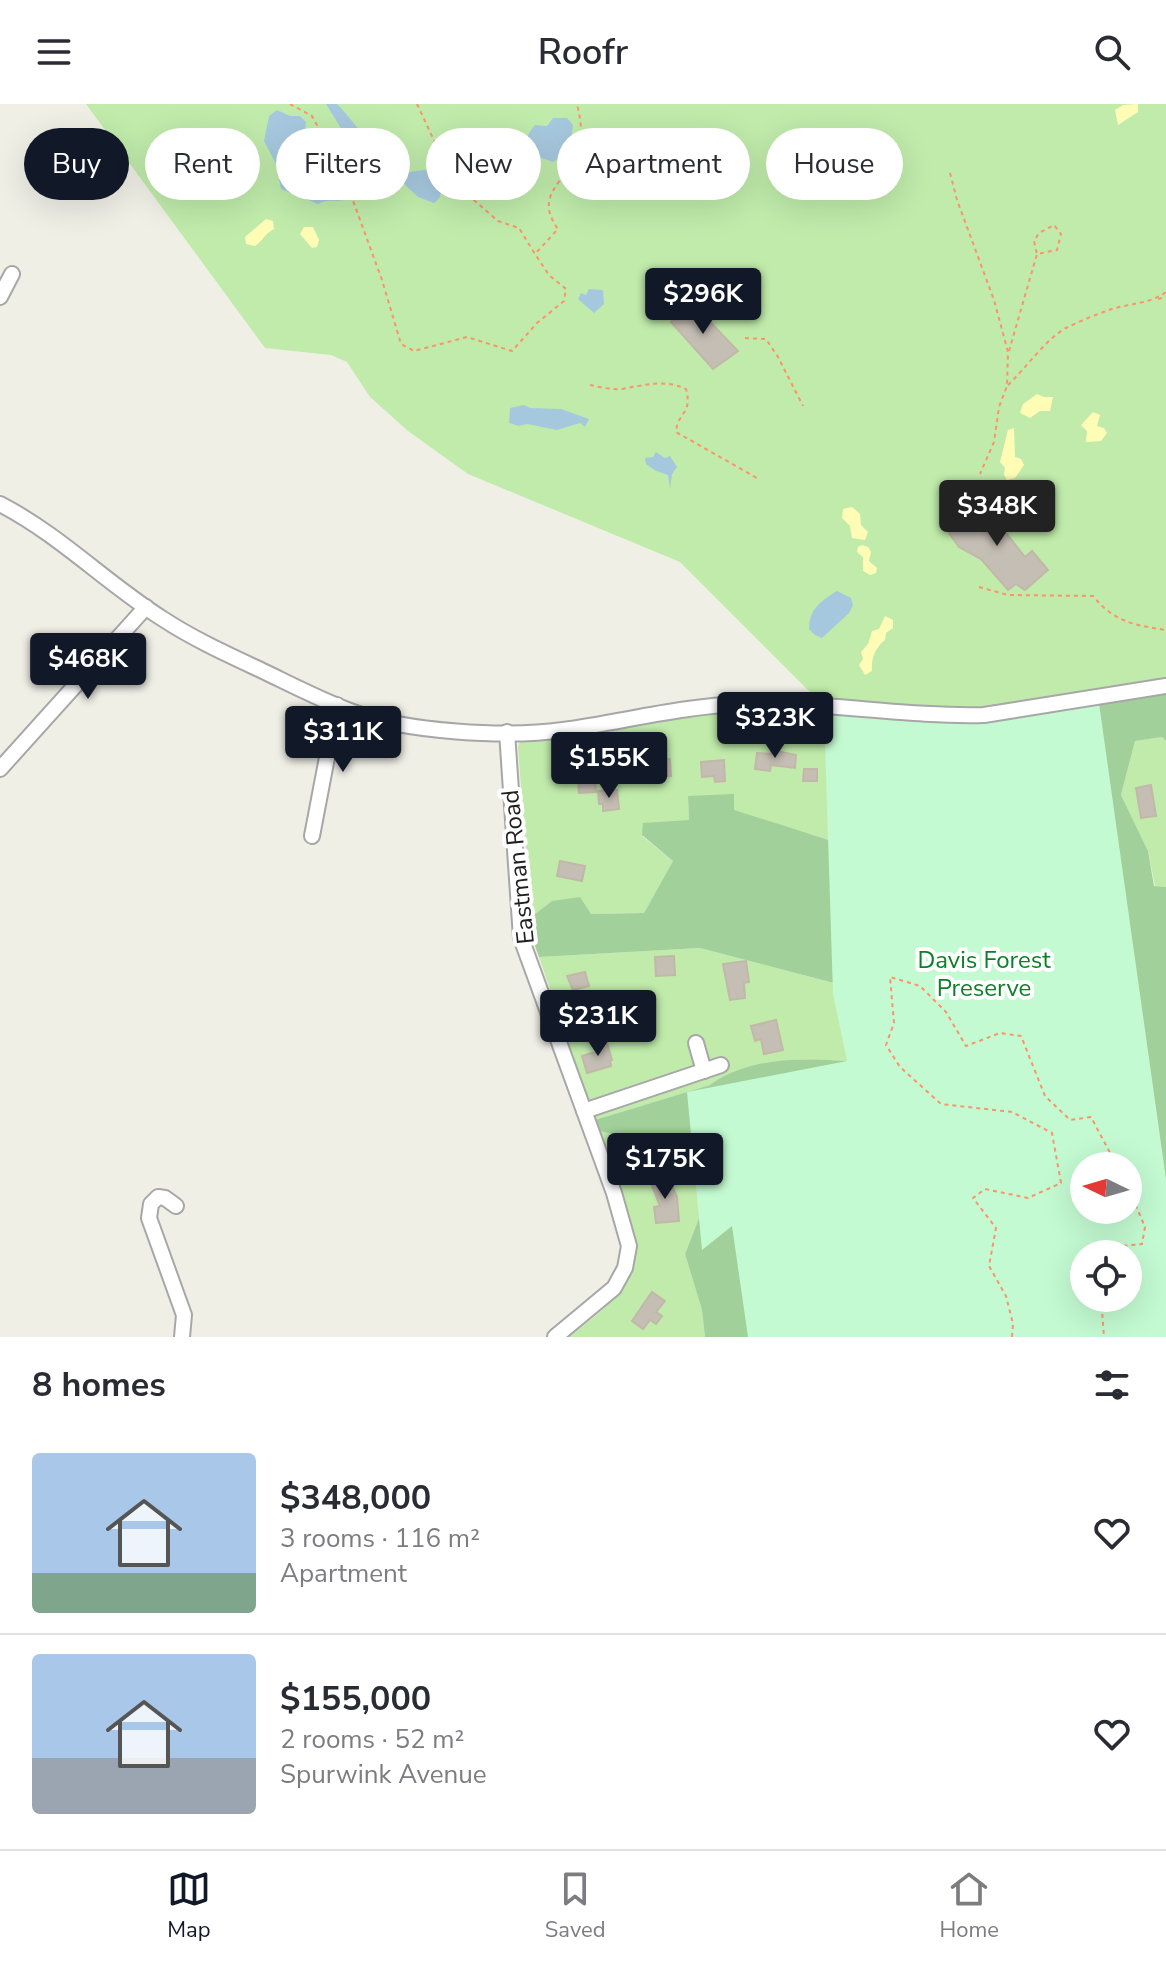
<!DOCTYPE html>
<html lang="en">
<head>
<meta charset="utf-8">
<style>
	:root { --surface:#fff; --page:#f7f7f7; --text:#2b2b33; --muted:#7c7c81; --line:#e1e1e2; --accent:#111827 }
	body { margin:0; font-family:"Nunito Sans",sans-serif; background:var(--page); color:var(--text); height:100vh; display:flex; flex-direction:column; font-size:30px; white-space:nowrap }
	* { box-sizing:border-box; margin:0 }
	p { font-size:26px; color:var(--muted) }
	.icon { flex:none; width:44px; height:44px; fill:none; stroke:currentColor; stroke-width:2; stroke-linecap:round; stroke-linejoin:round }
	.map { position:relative; height:1233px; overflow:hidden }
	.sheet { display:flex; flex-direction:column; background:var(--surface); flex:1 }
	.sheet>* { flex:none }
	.hud { position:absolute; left:24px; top:24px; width:1118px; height:72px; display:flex; gap:16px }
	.needle { width:52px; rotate:275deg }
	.controls { position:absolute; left:1070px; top:1048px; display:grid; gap:16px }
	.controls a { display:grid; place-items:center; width:72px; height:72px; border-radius:50%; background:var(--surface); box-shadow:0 8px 32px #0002; font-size:40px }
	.price { position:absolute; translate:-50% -68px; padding:0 18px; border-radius:8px; background:var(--accent); color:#fff; font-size:26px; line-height:52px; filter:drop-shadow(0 2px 4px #0008) }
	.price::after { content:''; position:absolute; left:50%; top:48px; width:24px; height:18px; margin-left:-12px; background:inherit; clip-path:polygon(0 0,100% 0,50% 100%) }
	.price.on { background:#222; color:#fff }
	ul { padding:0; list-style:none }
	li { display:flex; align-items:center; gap:24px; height:200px; padding:0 32px }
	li+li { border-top:2px solid var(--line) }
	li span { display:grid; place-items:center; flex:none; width:224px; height:160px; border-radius:8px; color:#555 }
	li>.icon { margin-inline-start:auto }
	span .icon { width:96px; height:96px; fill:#fffc; stroke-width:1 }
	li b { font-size:34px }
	h2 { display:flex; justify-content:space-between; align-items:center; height:96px; padding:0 32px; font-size:34px }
	.chip { padding:0 28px; border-radius:36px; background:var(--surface); box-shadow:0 8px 32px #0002; font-size:28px; line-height:72px }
	.chip.on { background:var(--accent); color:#fff }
	header { display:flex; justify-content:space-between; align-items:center; height:104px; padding:0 32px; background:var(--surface); font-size:36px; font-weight:600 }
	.tabs { display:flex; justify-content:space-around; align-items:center; height:112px; border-top:2px solid var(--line); background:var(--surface); font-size:22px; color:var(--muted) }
	.tabs a { display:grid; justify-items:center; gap:4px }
	.tabs .on { color:var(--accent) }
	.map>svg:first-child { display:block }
	.grass { fill:#c0ebab }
	.forest { fill:#a1d09a; fill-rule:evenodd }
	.sand { fill:#fffdb5 }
	.park { fill:#c3fad1; fill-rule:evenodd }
	.water { fill:#a6c8de }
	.building { fill:#c5beb5; stroke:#c2b8a8; stroke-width:2 }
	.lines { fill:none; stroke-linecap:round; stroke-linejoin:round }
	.minor-casing { stroke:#a7a7a7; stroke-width:18 }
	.path { stroke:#fc936b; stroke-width:2; stroke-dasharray:4 4; stroke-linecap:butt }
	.minor { stroke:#fff; stroke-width:14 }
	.labels { text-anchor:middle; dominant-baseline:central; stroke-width:8; stroke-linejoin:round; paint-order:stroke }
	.street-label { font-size:24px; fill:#202020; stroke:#fff }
	.park-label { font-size:24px; fill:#0a8128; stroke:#fff }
</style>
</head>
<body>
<header><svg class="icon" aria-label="menu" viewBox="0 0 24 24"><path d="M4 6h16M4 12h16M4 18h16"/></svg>Roofr<svg class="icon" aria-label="search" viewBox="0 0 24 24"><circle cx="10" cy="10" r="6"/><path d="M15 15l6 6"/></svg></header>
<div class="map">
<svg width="1166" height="1233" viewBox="0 0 1166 1233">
	<rect width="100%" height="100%" fill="#f0efe6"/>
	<!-- grass -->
	<g class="grass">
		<polygon points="86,0 1166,0 1166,582 984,611 824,602 680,458 468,370 408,327 370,293 347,258 331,251 265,244"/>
		<polygon points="760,605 824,608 830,736 688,693 689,716 642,732 673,757 644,809 590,810 552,797 531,813 518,643 521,634 708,609"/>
		<polygon points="1162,633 1166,637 1166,783 1155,782 1148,747 1121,691 1135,637"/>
		<path d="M700 844 834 879 847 957C802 954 748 953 710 981L595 1016 539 853Z"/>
		<path d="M599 1027 689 1047 703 1104 685 1150 702 1206 705 1233H568C603 1206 617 1200 628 1155 631 1144 633 1136 632 1124Z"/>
	</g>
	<!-- forest -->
	<path class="forest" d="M1166 582V637L1162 633 1135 637 1121 691 1148 747 1154 782 1166 783V1233H705L702 1206 685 1150 703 1104 689 1047 599 1027 595 1016 710 981C748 953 801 954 847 957L834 879 700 844 539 853 533 836 531 813 552 797 580 793 591 810 644 809 673 757 642 731 643 719 689 716 688 692 734 690V706L829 736 824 602 954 612ZM1084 1062H1128V1106H1084ZM1084 1150H1128V1194H1084Z"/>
	<!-- sand -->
	<g class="sand">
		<polygon points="1138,0 1138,8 1118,21 1115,6 1123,1"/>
		<path d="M266 115 273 117 274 125C263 131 263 137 255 142L246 140 245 133Z"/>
		<polygon points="304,123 313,123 319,136 317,143 312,144 300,130"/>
		<polygon points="1037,290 1044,293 1053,293 1050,307 1040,307 1030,314 1020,309 1023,300"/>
		<polygon points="1093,308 1100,311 1097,322 1104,324 1107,329 1101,337 1086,338 1087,327 1081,321"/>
		<polygon points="1014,324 1015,353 1021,355 1024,361 1015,374 1007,376 1004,371 1005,364 1000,358 1008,326"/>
		<polygon points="852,403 860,410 861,421 868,428 865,436 852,434 850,422 842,414 843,405"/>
		<polygon points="862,441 868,443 871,448 869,457 877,464 876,469 870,471 863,467 863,453 857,448 858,443"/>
		<path d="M885 512 893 516V524L886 529 885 536C875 544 871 554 872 567L865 571 859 561 863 555 861 548 868 540 872 527 879 525Z"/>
	</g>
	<!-- park -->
	<path class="park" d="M1098 592 1166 1075V1233H748L732 1122 702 1146 687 988 847 957 833 890 824 608 954 612ZM1084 1062H1128V1106H1084ZM1084 1150H1128V1194H1084Z"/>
	<!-- water -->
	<g class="water">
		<path d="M326 0H337C346 9 354 20 362 29 376 46 378 62 402 67 416 70 433 61 446 67 438 79 447 90 434 99L418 93 403 79 389 80 382 93 370 95 356 92 372 85 375 76 352 32 344 29Z"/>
		<path d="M277 6 290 12H300L306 18 302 50 305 58 314 65 326 90 339 91 347 95C337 99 328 94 318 100L281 85 276 60 264 37 269 12Z"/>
		<path d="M553 14H567L573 21 570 43 565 41 559 54 553 58 521 47 499 61 460 67 457 65C475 53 505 62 522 42 527 36 529 27 535 21L547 22Z"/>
		<polygon points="589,185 603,186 604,200 594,209 578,195 581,189 586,191"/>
		<polygon points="524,301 530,304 561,305 589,315 585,323 580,319 557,326 527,320 519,322 509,319 510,304"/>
		<polygon points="656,348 665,354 670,352 677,363 672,370 670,385 668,371 656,367 646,360 645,354 653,353"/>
		<path d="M837 487 851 494 853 501 849 509 822 534 815 531 809 525C809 505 821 497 837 487Z"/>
	</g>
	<!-- building -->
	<g class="building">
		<polygon points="690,197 738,247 713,265 671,218"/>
		<polygon points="985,394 999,410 995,415 1025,453 1032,447 1048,466 1025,486 1016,480 1008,486 981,455 959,443 949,429"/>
		<polygon points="771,646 796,651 795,664 771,661 770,667 755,665 757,649 771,650"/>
		<polygon points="670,655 671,672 646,674 644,658"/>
		<polygon points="724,656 725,677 715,678 714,672 702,673 701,658"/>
		<polygon points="594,662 596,688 579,689 577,664"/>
		<polygon points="804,665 817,665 817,677 803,677"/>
		<polygon points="1151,681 1156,712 1141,714 1136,684"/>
		<polygon points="617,686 619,705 603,707 603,700 599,700 598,687"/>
		<polygon points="560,757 585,762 582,777 557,772"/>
		<polygon points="674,852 675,871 656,872 655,853"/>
		<polygon points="746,857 749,878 744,879 745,894 730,896 723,860"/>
		<polygon points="585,868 589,882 573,886 567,872"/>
		<polygon points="776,916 783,946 764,950 761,935 755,937 751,922"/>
		<polygon points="606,936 612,956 610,957 611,962 587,969 582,952 599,947 597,939"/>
		<polygon points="667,1071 677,1093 679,1117 656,1119 654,1103 660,1102 650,1077"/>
		<polygon points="652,1188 665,1197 656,1208 662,1212 656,1220 650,1216 643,1225 632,1217"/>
	</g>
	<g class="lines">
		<defs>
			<g id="minor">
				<polyline points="0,193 12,170"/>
				<path d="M0 400C60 431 106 479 163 515 195 536 231 552 265 568 294 582 323 597 353 608 406 628 506 634 563 626 622 618 682 602 742 600 823 597 903 613 984 611L1166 582"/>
				<polyline points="507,628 521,834 614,1089 629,1142 625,1164 614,1184 555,1233"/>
				<polyline points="0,665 146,503"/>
				<polyline points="312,732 337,601"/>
				<polyline points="696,939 704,967"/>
				<polyline points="584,1007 721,961"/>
				<polyline points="176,1102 165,1094 158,1093 151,1100 149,1114 184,1211 182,1233"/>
			</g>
		</defs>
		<!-- minor casing -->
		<use href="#minor" class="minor-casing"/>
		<!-- path -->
		<g class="path">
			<polyline points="290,0 312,12 344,72 382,176 401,240 414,247 467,233 512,247 537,219 564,197 566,185 549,171 535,150"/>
			<path d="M417 0 440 49 467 90 498 117 519 124 535 150 558 125C534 92 563 80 576 51 584 34 581 17 577 0"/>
			<polyline points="950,69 957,96 994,196 1008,248 1007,282 999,303 994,338 980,370"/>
			<polyline points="1158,195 1166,193"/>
			<polyline points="745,234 766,235 778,253 803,302"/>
			<polyline points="1009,247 1037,150 1057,146 1061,130 1054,121 1039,129 1034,137 1037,150"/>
			<path d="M590 281C600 283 611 286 622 285 645 281 664 275 686 285 693 310 677 309 676 328L757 374"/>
			<path d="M1008 281C1025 265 1047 234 1066 224 1080 217 1097 210 1112 205 1131 199 1150 200 1166 188"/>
			<path d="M979 483 1008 491 1093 492C1114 518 1134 521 1166 526"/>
			<polyline points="1110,1150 1121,1142 1142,1140 1145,1123 1128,1083"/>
			<polyline points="1101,1194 1104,1233"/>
			<polyline points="1012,1233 1013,1220 1006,1192 989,1162 996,1124 973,1094 985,1085 1028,1094 1061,1079 1052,1029 1012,1008 941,1000 900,963 886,941 894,919 890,873 920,882 946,908 966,942 1000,929 1021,932 1045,992 1070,1016 1091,1013 1117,1062"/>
		</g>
		<!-- minor -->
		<use href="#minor" class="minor"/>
	</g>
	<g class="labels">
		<!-- street labels -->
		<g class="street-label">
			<text transform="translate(518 763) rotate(-96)">Eastman Road</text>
		</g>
		<!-- park labels -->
		<g class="park-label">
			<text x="984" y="856">Davis Forest<tspan x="984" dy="28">Preserve</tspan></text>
		</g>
	</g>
</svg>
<div class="controls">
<a><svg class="needle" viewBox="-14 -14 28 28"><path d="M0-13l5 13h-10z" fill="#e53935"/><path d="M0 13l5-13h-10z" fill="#7c7c81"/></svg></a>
<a><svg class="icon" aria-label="locate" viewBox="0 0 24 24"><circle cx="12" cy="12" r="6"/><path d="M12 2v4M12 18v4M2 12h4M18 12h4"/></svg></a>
</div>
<b class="price" style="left:703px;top:232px">$296K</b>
<b class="price on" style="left:997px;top:444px">$348K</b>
<b class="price" style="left:88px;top:597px">$468K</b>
<b class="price" style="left:775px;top:656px">$323K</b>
<b class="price" style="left:343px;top:670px">$311K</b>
<b class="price" style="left:609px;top:696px">$155K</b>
<b class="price" style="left:598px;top:954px">$231K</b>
<b class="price" style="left:665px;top:1097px">$175K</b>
<div class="hud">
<a class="chip on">Buy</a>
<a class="chip">Rent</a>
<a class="chip">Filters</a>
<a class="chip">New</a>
<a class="chip">Apartment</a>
<a class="chip">House</a>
</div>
</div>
<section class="sheet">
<h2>8 homes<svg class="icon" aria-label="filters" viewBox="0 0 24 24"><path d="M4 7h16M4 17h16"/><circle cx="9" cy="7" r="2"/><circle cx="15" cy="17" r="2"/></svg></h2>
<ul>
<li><span style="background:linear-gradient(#a9c7e8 75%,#7fa58c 0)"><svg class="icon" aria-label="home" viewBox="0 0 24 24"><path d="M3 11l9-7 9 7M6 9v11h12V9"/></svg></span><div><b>$348,000</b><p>3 rooms · 116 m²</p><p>Apartment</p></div><svg class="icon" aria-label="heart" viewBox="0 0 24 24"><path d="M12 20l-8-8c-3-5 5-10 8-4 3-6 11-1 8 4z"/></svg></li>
<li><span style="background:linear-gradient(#a9c7e8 65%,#9aa5b1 0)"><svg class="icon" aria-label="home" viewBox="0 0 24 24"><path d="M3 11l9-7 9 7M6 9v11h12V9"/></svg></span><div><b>$155,000</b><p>2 rooms · 52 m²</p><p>Spurwink Avenue</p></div><svg class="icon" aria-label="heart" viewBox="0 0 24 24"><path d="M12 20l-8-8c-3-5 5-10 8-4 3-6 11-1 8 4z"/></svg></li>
</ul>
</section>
<nav class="tabs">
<a class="on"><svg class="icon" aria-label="map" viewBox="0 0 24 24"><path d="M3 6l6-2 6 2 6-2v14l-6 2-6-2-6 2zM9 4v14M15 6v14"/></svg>Map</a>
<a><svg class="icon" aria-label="saved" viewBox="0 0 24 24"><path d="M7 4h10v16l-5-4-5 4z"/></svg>Saved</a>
<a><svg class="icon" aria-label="home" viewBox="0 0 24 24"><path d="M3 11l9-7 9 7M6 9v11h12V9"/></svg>Home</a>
</nav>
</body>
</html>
